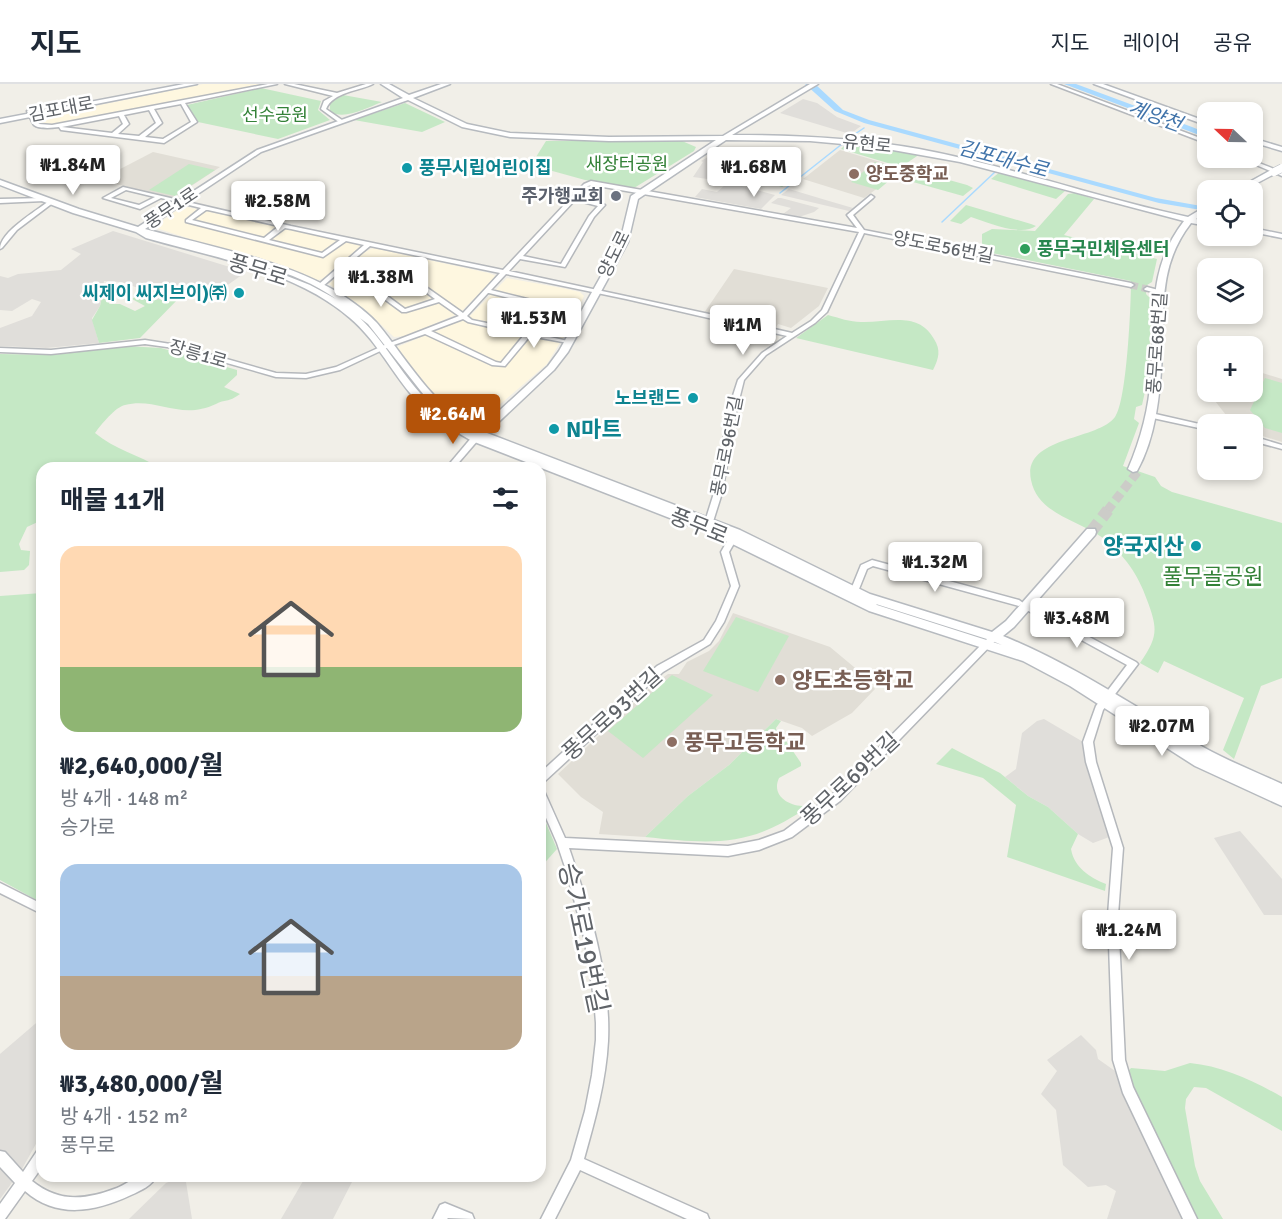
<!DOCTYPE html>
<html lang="ko">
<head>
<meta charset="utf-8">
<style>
	:root { --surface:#fff; --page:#f6f6f7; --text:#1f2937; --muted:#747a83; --line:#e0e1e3; --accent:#b45309 }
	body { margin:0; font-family:Signika,"Noto Sans KR",sans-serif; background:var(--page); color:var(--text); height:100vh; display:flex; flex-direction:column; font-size:22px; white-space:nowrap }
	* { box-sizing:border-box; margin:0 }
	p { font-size:20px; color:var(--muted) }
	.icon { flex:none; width:33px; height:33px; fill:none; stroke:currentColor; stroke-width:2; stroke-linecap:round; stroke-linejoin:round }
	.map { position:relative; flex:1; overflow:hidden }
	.sheet { position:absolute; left:36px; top:378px; width:510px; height:720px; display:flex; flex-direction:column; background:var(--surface); border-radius:18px; box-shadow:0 3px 9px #0003 }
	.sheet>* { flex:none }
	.needle { width:39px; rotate:292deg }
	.fabs { position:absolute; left:1197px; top:18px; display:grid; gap:12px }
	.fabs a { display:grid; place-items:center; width:66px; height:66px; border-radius:12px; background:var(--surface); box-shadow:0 3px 9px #0003; font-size:30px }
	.price { position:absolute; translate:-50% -51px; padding:0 14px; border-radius:6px; background:#fff; color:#222; font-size:20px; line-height:39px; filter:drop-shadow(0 2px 3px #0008) }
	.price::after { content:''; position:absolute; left:50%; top:36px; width:18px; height:14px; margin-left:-9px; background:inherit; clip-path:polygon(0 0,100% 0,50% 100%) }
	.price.on { background:var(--accent); color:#fff }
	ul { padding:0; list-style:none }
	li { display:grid; align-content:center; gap:12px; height:318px; padding:0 24px }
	li span { display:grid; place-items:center; height:186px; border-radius:18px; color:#555 }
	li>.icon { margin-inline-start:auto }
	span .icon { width:108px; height:108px; fill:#fffc; stroke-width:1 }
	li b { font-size:26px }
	h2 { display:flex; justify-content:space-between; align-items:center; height:72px; padding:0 24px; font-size:26px }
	header { display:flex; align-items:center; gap:36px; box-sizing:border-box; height:84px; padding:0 30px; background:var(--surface); border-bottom:2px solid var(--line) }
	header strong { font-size:28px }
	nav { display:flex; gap:33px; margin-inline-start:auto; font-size:21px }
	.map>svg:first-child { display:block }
	.commercial { fill:#fef7e0 }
	.industrial { fill:#e0deda }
	.education { fill:#e1ded6 }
	.green { fill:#c5e8c5 }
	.water { fill:#aadaff }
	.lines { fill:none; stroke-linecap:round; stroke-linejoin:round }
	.stream { stroke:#aadaff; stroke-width:1.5 }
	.street-tunnel { stroke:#ccccc8; stroke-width:7; stroke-dasharray:7 4; stroke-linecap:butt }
	.secondary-tunnel-far1 { stroke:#ccccc8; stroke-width:9; stroke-dasharray:9 4.5; stroke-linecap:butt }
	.secondary-tunnel { stroke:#ccccc8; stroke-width:12; stroke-dasharray:12 6; stroke-linecap:butt }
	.street-casing { stroke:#b5b8bc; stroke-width:3 }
	.secondary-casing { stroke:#b6babf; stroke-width:3 }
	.street { fill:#fff; fill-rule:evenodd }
	.secondary { fill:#fff; fill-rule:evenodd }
	.secondary-bridge-casing { stroke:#b6babf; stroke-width:9; stroke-linecap:butt }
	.secondary-bridge { stroke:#fff; stroke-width:8 }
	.culture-dot { fill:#0f9aa8; stroke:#fff; stroke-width:2 }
	.education-dot { fill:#8d6e63; stroke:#fff; stroke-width:2 }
	.worship-dot { fill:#6b7280; stroke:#fff; stroke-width:2 }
	.leisure-dot { fill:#2e9e5b; stroke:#fff; stroke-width:2 }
	.labels { text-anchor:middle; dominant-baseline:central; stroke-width:5; stroke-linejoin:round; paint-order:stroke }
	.far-street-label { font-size:18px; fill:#5f6368; stroke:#fff }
	.far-park-label { font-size:18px; fill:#348238; stroke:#fff }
	.far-culture-label { font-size:18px; font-weight:bold; fill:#0d838f; stroke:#fff; text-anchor:end }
	.far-education-label { font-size:18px; font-weight:bold; fill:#785e54; stroke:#fff; text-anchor:start }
	.far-worship-label { font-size:18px; font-weight:bold; fill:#5b616d; stroke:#fff; text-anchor:end }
	.far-leisure-label { font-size:18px; font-weight:bold; fill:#27864d; stroke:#fff; text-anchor:start }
	.far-water-label { font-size:20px; font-style:italic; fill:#4174aa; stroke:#fff }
	.street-label { font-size:22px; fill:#5f6368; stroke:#fff }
	.culture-label { font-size:22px; font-weight:bold; fill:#0d838f; stroke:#fff; text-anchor:start }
	.park-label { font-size:22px; fill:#348238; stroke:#fff }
	.education-label { font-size:22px; font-weight:bold; fill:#785e54; stroke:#fff; text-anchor:start }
	.near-street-label { font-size:27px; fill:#5f6368; stroke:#fff }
</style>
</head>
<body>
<header>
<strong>지도</strong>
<nav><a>지도</a><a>레이어</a><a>공유</a></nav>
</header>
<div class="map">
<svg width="1282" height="1135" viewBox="0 0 1282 1135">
	<rect width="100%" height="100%" fill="#f1efe8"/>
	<!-- commercial -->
	<g class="commercial">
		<polygon points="203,0 268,0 53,41 40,40 36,34"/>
		<polygon points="187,123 358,160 361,162 325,194 318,196 156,144 158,140 180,124"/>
		<polygon points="373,164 489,189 496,192 460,229 405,252 394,253 363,224 329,200 361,170"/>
		<polygon points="507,194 562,204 580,208 584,212 572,239 547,280 490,329 468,334 440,317 421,298 397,263 468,234"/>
	</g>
	<!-- industrial -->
	<g class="industrial">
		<polygon points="803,15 817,19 837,33 861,42 850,50 780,29"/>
		<polygon points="708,73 717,76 715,96 693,93 703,78 701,77"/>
		<polygon points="726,100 742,102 775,111 761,125 695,113 702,105 717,108"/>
		<polygon points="789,105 829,117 853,124 849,127 781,111"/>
		<polygon points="778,114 781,114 819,124 814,128 799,133 783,130 791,124 771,119"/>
		<polygon points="113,147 246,188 212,212 177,209 173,213 159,216 152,216 153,204 144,206 121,198 104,197 100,222 92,234 99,259 46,264 0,262 0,244 32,232 41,218 32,215 12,227 0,226 0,192 8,194 18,190 61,186 81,170 71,165"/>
		<polygon points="1044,635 1085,659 1112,752 1093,759 1078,750 1048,723 1028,712 1005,693 1016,685 1022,649 1037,637"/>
		<polygon points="1240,747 1282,795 1282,831 1264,831 1214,754"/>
		<polygon points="42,934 42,1049 22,1085 0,1115 0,970"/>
		<polygon points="1081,951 1096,966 1098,975 1115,987 1184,1135 1107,1135 1116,1107 1106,1101 1088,1103 1063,1081 1056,1026 1041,1010 1057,987 1047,976"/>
		<polygon points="185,1092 192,1135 129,1135 166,1099"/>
		<polygon points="306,1092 355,1092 333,1135 281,1135"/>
	</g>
	<!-- education -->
	<g class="education">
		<polygon points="840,66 904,85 864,114 803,95"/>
		<polygon points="153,68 220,83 173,114 99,96"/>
		<polygon points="734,185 828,204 819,222 791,244 778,240 775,245 704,229"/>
		<polygon points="1253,286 1282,295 1282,358 1253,349 1252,340 1233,340 1208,308 1252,308"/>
		<polygon points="733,529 830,563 860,588 875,605 852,629 812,652 802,644 776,635 729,681 688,712 645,753 599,750 603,728 581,713 558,690 654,600 668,590 679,590 687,578 709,567 719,557"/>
	</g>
	<!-- green -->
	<g class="green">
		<polygon points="261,4 321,17 318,26 330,36 278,55 198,38 187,21"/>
		<path d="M343 11 382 18C366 24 346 36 330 28V19Z"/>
		<polygon points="405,19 445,38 422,48 354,36"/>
		<polygon points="546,57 682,57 696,63 694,67 634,104 585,96 538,83 536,73"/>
		<polygon points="846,60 920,70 901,83 841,65"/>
		<polygon points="875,78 903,85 878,106 851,98"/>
		<polygon points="189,80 215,86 175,112 149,106"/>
		<polygon points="738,83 741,83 790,98 782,103 733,87"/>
		<polygon points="1000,88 1062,106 1065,107 1056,115 991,95"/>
		<polygon points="924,89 967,101 973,104 963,112 913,98"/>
		<path d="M1075 109 1094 115 1064 151 1157 175 1152 198 1147 201 1146 210 1152 216 1148 294 1142 321 1136 323 1134 335 1139 339 1123 382 1155 393 1161 402 1172 408 1282 439V594L1261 602 1234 675 1223 666 1244 614 1164 577 1158 589 1140 579C1158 553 1158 545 1147 516 1138 490 1125 472 1103 454 1079 436 1038 431 1031 396 1022 352 1097 357 1115 333 1127 317 1131 220 1131 197L982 167V150L992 145 1035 147 1068 110Z"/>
		<path d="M966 121 1031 140 1036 142C1021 153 986 138 971 133L961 140 950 137Z"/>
		<polygon points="153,204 153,216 179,214 140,254 99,259 92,236 100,222 103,209 112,211 109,220 120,220 135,227 145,222 132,215 146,205"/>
		<path d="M828 231C839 234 850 238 861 238 887 239 918 226 934 255 941 266 939 274 933 286L796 254Z"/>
		<path d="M126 262 161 264 237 286V291L224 303 240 310C228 319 225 315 216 320 180 337 157 313 125 321 115 323 101 341 95 349 114 365 139 371 160 384H42V436L27 443 19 460 21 466 30 467 29 481 24 486 0 488V270L53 271Z"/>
		<polygon points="1265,294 1282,299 1282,349 1265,344 1250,326"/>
		<polygon points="42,509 42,819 0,796 0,512"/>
		<polygon points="736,533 789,552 758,608 703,587"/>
		<polygon points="672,591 713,611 643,674 608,647"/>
		<path d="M776 635 781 637 776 644 777 649 784 654 801 679V682L779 694C770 714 793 724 809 722 750 764 713 760 645 753L688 712 729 681Z"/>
		<path d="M952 664 1000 689 1028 712 1048 723 1078 750 1071 765C1074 783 1090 794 1106 800L1105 807 1007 773 1016 721 983 694 936 680Z"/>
		<polygon points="540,725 557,765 540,784"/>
		<path d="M1190 979C1222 982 1254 997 1282 1013V1047L1206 1004 1194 1003 1186 1015 1185 1024 1195 1082 1200 1097 1223 1135H1196L1137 1015 1127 989 1131 984 1165 987Z"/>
	</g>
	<!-- water -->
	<g class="water">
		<polygon points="805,0 815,0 843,26 869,36 1156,114 1207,123 1207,127 1159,119 864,39 835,27"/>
		<polygon points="1064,0 1076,0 1192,43 1207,49 1207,54"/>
	</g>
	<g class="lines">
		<!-- stream -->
		<g class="stream">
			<polyline points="852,52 864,44"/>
			<polyline points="780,109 842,60"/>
			<polyline points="942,138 996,87"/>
		</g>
		<!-- street-tunnel -->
		<polyline class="street-tunnel" points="1131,201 1147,205"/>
		<!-- secondary-tunnel-far1 -->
		<polyline class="secondary-tunnel-far1" points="1107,427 1138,387"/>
		<!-- secondary-tunnel -->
		<polyline class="secondary-tunnel" points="1091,448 1108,426"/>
		<defs>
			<g id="street">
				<path d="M268 0H277L185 19 197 38 164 59 61 46 59 43C52 44 39 45 34 41 31 37 29 31 27 27L31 26 39 40 52 41ZM181 20 191 38 163 55 145 53 162 39 154 25ZM149 26 156 39 139 52 118 50 129 40 124 31ZM119 32 123 40 112 49 62 43Z"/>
				<path d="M285 0H294L337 9 366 0H373C359 7 333 8 326 25L342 36V38L340 39 321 25 324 17 333 12Z"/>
				<polygon points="1051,0 1057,0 1208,57 1208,60"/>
				<polygon points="1240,74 1246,74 1282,88 1282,92"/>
				<path d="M591 97 857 144 847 131 871 111 874 113 873 114 853 131 864 146 1131 199 1134 201 1131 203 864 149 827 228 815 239 766 271 744 296 737 324 722 409 711 444 707 447 703 444 714 409 729 324 738 296 762 269 787 252 626 215 506 190 491 206 552 221V223L532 249 568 257V259L530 252 505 282 492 281 425 250 391 262 340 286 306 294 276 293 174 264 145 260 51 270 0 268V264L51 266 145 256 177 261 276 289 306 290 336 283 387 260 459 232 439 218 406 228H402L361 198V196L370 186 349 180 323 202H319V200L364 161 346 157 323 173 186 138V136L201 124 161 114 140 125 103 114 123 103 291 142 503 186 584 100ZM592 101 859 148 822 226 811 237 792 249 709 230 509 187 520 175 565 183 594 133 605 121 578 113 588 102ZM126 106 155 113 139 121 111 114ZM575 116 598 122 589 132 561 180 523 172ZM206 126H208L279 142 264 154 192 136ZM285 144 291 145 340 156 322 169 269 156ZM370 162 500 189 463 229 412 193 352 177ZM376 187 408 195 435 215 405 225 367 197ZM488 209H489L546 223 526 247 472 236 467 232ZM463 235 468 238 524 251 501 279 496 278 431 247Z"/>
				<polygon points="46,114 47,115 44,117 0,119 0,115"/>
				<path d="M49 117 54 118 17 146 2 164 0 165C0 148 36 127 49 117Z"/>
				<polygon points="1147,203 1162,207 1163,208 1160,210 1145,206 1144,205"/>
				<polygon points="1148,329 1151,329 1208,342 1208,346 1148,333"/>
				<polygon points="1252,352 1282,361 1282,365 1252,357"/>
				<polygon points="472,353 478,353 479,355 454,384 446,384"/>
				<polygon points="736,446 740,449 729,468 739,502 724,538 710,560 663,588 544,698 540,699 540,689 657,582 704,556 716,537 731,502 721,468 733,447"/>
				<polygon points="872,476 1019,516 1023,519 1019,522 873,482 867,485 857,510 851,510 850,508 861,481"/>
				<polygon points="1026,519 1136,578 1138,580 1103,626 1093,658 1096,678 1123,764 1118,831 1125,976 1133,1003 1197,1135 1183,1135 1123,1009 1113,976 1108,831 1113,764 1086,678 1083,658 1096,622 1127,581 1023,524 1022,522"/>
				<path d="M994 550 998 553 997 555 840 717 792 753 759 766 728 772 569 764C589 823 611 894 608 957 606 997 595 1036 584 1075L707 1130 709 1135H687L580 1086 555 1135H541L571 1076 585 1027 592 991 596 956V939L594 914 584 853 567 789 557 759 540 720V706L544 707 565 754 728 762 759 756 784 747 832 711 991 551Z"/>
				<polygon points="0,799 42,820 42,830 0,809"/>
				<path d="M42 1066V1083L32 1097C59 1119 86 1116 117 1104 124 1101 131 1096 138 1093 143 1091 151 1092 156 1092 153 1101 140 1107 131 1111 95 1128 57 1135 25 1107L5 1135H0V1120L15 1099 0 1083V1067L5 1068 23 1088 37 1067Z"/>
				<polygon points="445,1119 472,1130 474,1135 448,1134 447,1135 433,1135 440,1121"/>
			</g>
			<g id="secondary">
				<polygon points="184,0 197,0 0,39 0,35"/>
				<path d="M381 0H389L409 11 441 0H450L413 14 467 40 510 49 609 53 723 52 810 0H818L732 51C795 51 857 54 919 65 1010 82 1097 114 1188 133L1208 121V127L1196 135 1208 138V142L1191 139C1159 180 1164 222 1162 271 1160 310 1156 353 1137 387L1133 388 1128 385C1141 355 1149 324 1151 292 1156 234 1146 186 1184 137L960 78 876 63 810 57 726 56 638 115 628 158 568 268 554 286 487 349 740 446 870 510 992 548 1006 537 1087 445H1095L1096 448 1095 451 1014 543 1003 552C1074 581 1137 624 1203 663 1228 677 1256 688 1282 700V722L1195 682 1070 602 1023 577 869 527 716 452 472 357C449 344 427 330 410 309 390 285 375 255 350 234 294 186 215 174 146 154L136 148 73 129 0 101V96L79 125 138 143 257 66 403 14ZM408 16 462 43 510 53 609 57 716 56 631 112 620 158 559 267 548 282 500 326C487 324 475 336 461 332 436 325 395 259 376 238 366 227 345 212 332 205 279 175 204 161 145 145L261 68ZM264 183C289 189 315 200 336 215L310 201ZM360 234 368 240 431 320C403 294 387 260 360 234ZM493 333 480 345 469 338H479ZM876 520 990 556 1002 561 877 521Z"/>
				<polygon points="1094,0 1103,0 1208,38 1208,42"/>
				<polygon points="1252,54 1282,63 1282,67 1252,58"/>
				<polygon points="1271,86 1278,88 1244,106 1235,106"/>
				<polygon points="1252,144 1282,150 1282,154 1252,148"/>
			</g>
		</defs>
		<!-- street casing -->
		<use href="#street" class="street-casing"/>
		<!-- secondary casing -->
		<use href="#secondary" class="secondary-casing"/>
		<!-- street -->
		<use href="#street" class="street"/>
		<!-- secondary -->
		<use href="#secondary" class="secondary"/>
		<defs>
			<polyline id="secondary-bridge" points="1274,88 1282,84"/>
		</defs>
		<!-- secondary-bridge casing -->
		<use href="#secondary-bridge" class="secondary-bridge-casing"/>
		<!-- secondary-bridge -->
		<use href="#secondary-bridge" class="secondary-bridge"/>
	</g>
	<!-- markers -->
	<g class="culture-dot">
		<circle cx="407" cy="84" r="6"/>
		<circle cx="239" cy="209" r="6"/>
		<circle cx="693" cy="314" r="6"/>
		<circle cx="554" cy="345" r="6"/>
		<circle cx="1196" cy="462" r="6"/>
	</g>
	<g class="education-dot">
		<circle cx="854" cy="90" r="6"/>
		<circle cx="780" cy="596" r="6"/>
		<circle cx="672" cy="658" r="6"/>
	</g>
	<circle class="worship-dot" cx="616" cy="112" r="6"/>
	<circle class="leisure-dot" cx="1025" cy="165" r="6"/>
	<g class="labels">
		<!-- far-street labels -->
		<g class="far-street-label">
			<text transform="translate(61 25) rotate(-11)">김포대로</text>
			<text transform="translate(867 60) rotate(6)">유현로</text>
			<text transform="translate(171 124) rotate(-34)">풍무1로</text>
			<text transform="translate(943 163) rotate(11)">양도로56번길</text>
			<text transform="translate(614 170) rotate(-64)">양도로</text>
			<text transform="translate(1157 259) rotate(-86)">풍무로68번길</text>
			<text transform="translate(198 270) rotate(16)">장릉1로</text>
			<text transform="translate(727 362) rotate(-79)">풍무로96번길</text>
		</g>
		<!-- far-park labels -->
		<g class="far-park-label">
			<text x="275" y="31">선수공원</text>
			<text x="627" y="80">새장터공원</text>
		</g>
		<!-- far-culture labels -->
		<g class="far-culture-label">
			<text x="419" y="84" text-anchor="start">풍무시립어린이집</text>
			<text x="227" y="209">씨제이 씨지브이)㈜</text>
			<text x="681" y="314">노브랜드</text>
		</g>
		<!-- far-education labels -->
		<g class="far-education-label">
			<text x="866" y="90">양도중학교</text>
		</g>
		<!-- far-worship labels -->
		<g class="far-worship-label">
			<text x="604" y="112">주가행교회</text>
		</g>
		<!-- far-leisure labels -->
		<g class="far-leisure-label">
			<text x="1037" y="165">풍무국민체육센터</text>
		</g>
		<!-- far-water labels -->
		<g class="far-water-label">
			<text transform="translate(1155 32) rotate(20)">계양천</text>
			<text transform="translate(1003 75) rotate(15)">김포대수로</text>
		</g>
		<!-- street labels -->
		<g class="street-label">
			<text transform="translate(258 186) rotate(17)">풍무로</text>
			<text transform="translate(699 442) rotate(22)">풍무로</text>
			<text transform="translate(612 630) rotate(-42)">풍무로93번길</text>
			<text transform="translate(850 695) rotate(-43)">풍무로69번길</text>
		</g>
		<!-- culture labels -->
		<g class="culture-label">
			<text x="566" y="345">N마트</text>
			<text x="1184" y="462" text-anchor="end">양국지산</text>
		</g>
		<!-- park labels -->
		<g class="park-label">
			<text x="1213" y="492">풀무골공원</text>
		</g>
		<!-- education labels -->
		<g class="education-label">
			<text x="792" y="596">양도초등학교</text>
			<text x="684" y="658">풍무고등학교</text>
		</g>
		<!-- near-street labels -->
		<g class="near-street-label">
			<text transform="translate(583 854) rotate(78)">승가로19번길</text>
		</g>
	</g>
</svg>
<div class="fabs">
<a><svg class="needle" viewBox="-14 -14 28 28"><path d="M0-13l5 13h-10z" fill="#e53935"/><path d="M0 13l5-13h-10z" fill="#747a83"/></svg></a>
<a><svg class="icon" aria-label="locate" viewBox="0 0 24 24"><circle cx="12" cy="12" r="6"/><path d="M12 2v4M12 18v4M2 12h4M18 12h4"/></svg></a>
<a><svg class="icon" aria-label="layers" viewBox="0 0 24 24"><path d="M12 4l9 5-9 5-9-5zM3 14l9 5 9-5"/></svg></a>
<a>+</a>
<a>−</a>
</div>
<b class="price" style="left:73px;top:112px">₩1.84M</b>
<b class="price" style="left:754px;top:114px">₩1.68M</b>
<b class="price" style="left:278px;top:148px">₩2.58M</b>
<b class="price" style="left:381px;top:224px">₩1.38M</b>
<b class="price" style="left:534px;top:265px">₩1.53M</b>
<b class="price" style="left:743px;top:272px">₩1M</b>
<b class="price on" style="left:453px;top:361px">₩2.64M</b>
<b class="price" style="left:935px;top:509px">₩1.32M</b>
<b class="price" style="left:1077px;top:565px">₩3.48M</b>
<b class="price" style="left:1162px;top:673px">₩2.07M</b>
<b class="price" style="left:1129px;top:877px">₩1.24M</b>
<section class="sheet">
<h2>매물 11개<svg class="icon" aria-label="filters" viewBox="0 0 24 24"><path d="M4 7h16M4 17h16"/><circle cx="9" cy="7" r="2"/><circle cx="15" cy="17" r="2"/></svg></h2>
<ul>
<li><span style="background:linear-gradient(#ffd9b3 65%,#8fb573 0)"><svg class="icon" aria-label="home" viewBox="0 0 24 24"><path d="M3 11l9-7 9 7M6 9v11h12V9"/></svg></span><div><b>₩2,640,000/월</b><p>방 4개 · 148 m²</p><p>승가로</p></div></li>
<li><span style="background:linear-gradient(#a9c7e8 60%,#b9a48a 0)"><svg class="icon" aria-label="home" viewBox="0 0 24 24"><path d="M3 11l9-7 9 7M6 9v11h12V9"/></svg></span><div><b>₩3,480,000/월</b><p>방 4개 · 152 m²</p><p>풍무로</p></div></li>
</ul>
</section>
</div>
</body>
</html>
